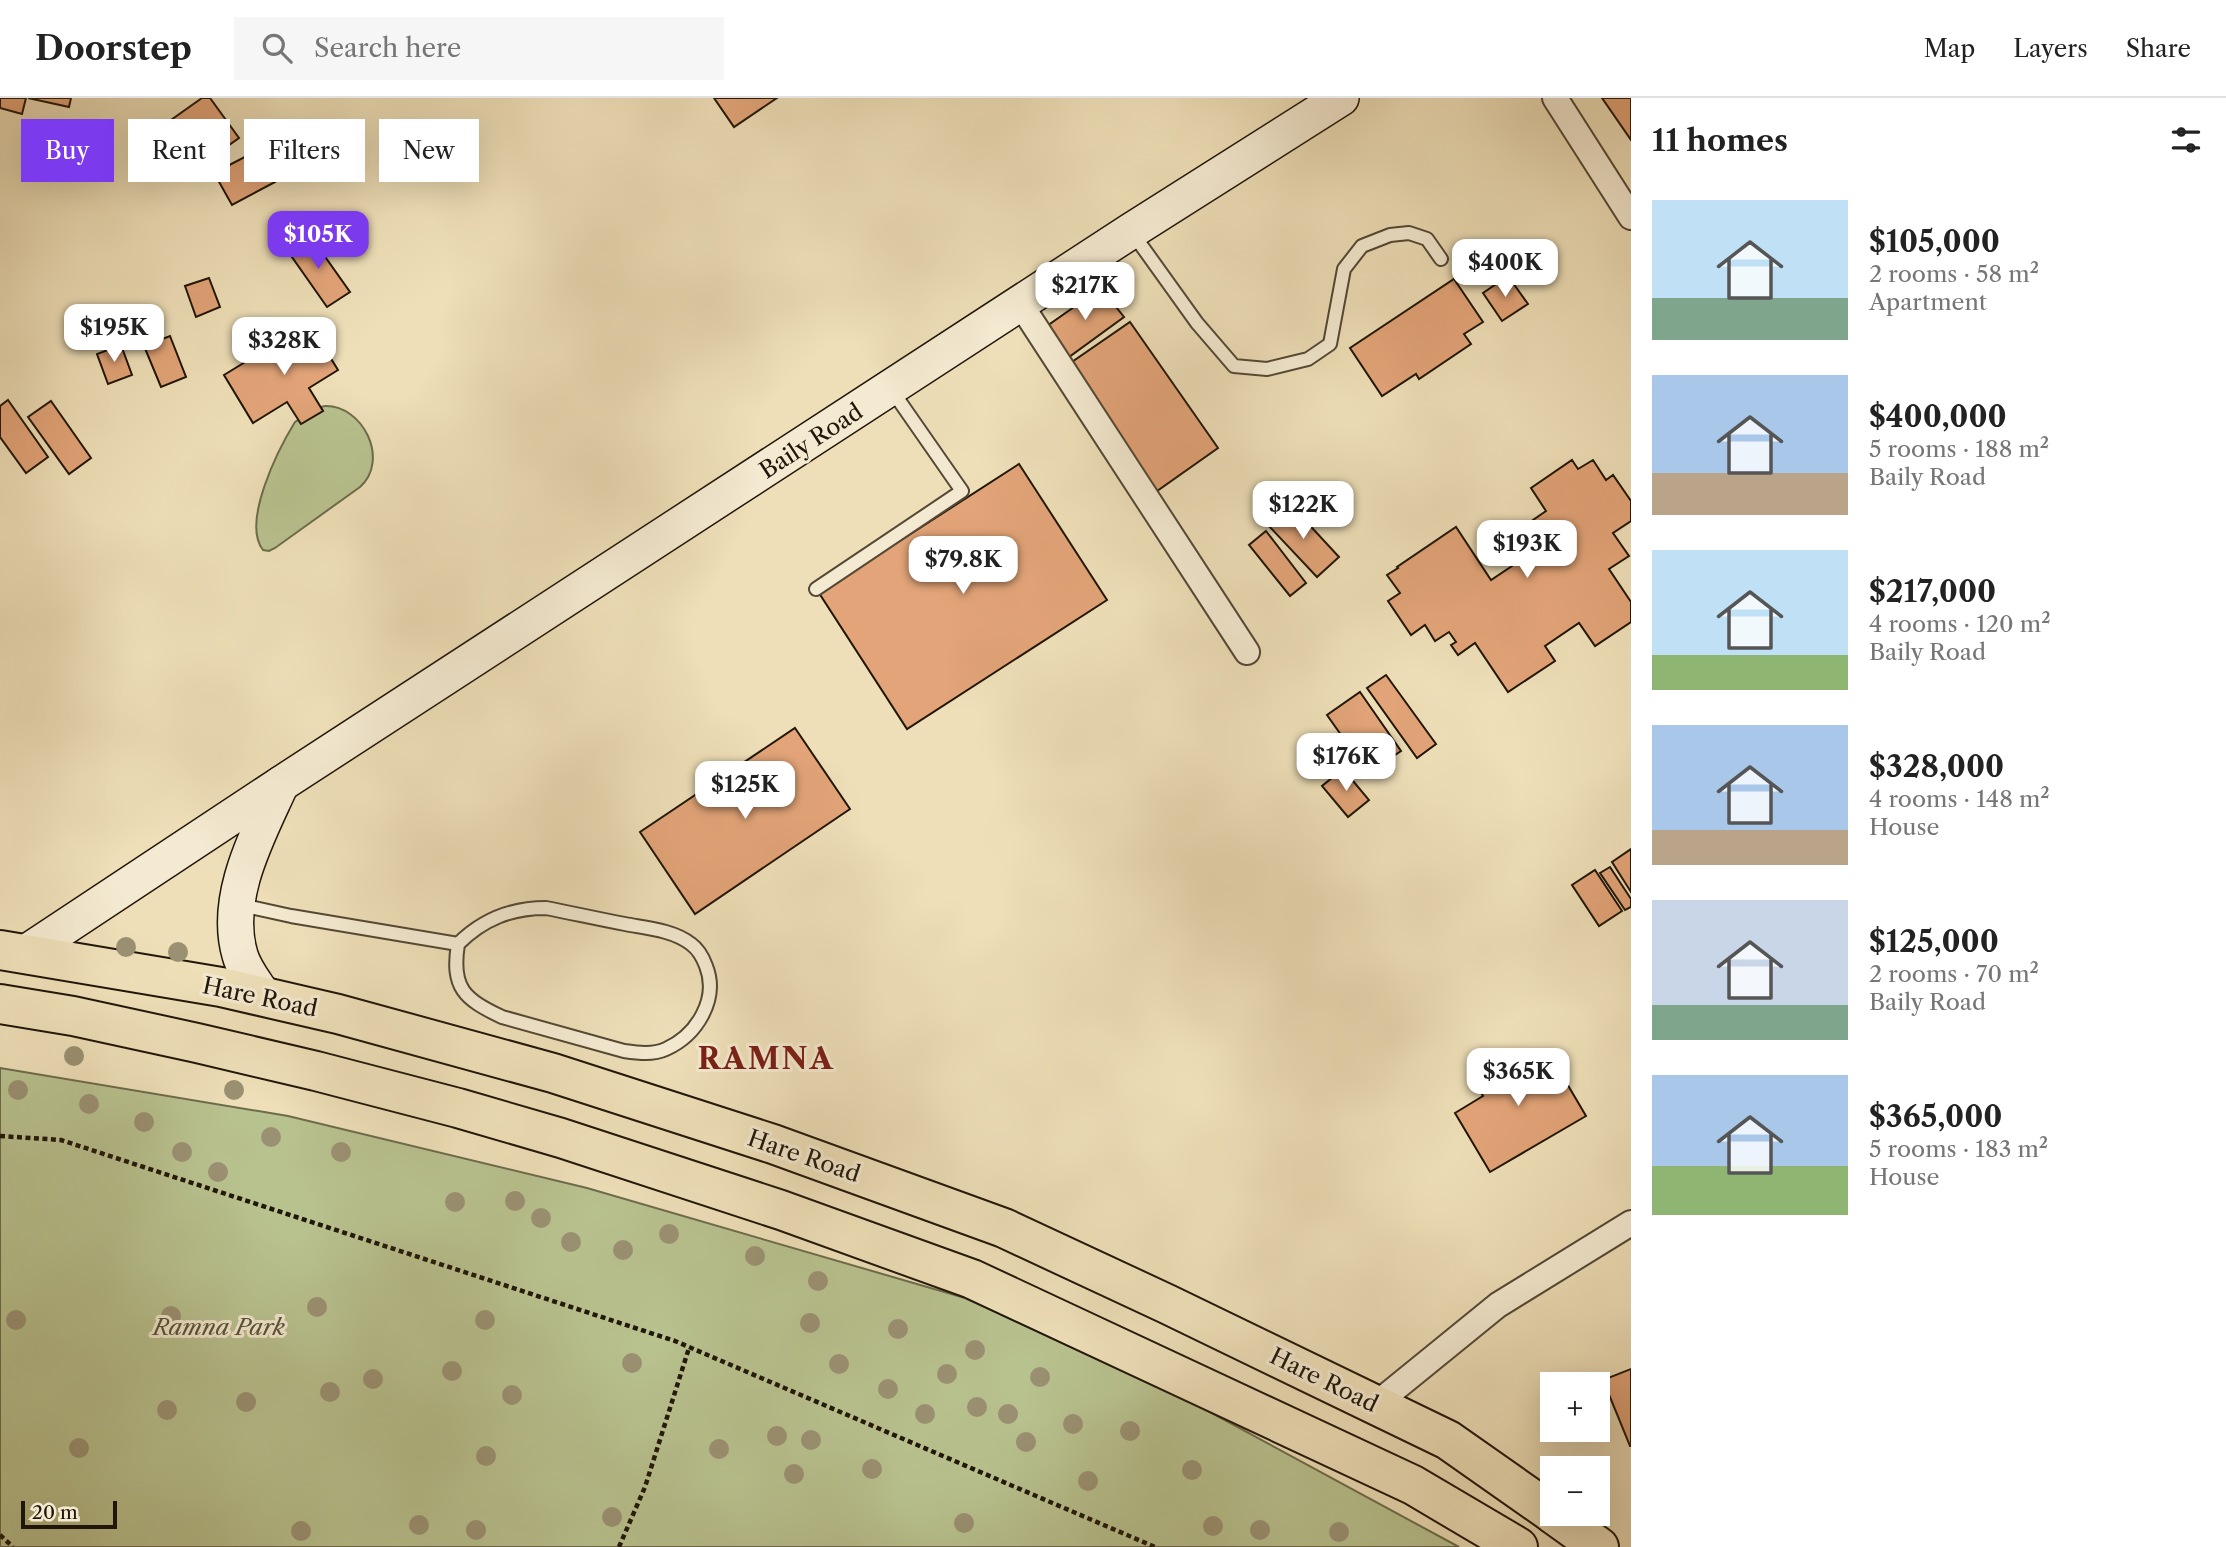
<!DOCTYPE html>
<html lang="en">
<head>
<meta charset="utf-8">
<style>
	:root { --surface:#fff; --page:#f6f6f6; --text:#222; --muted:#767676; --line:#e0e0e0; --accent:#7c3aed }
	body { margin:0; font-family:"Libre Caslon Text",serif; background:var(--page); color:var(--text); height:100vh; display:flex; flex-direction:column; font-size:26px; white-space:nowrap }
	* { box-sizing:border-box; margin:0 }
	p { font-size:23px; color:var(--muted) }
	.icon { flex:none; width:38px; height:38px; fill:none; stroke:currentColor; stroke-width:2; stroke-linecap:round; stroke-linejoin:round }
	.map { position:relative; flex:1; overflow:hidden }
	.panel { display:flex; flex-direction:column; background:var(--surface); width:595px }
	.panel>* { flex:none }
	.hud { position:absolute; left:21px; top:21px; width:665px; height:63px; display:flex; gap:14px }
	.controls { position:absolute; left:1540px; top:1274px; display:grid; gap:14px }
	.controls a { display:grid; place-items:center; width:70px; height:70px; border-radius:0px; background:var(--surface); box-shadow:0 7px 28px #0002; font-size:35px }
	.scale { position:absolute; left:21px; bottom:18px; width:96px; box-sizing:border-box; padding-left:7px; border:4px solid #201609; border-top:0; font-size:19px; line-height:24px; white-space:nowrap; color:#201609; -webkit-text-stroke:5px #f4ead1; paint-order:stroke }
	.price { position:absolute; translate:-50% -60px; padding:0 16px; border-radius:14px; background:#fff; color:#222; font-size:23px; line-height:46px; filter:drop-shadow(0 2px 4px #0008) }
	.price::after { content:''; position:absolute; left:50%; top:42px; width:21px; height:16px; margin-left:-10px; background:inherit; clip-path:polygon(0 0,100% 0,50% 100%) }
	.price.selected { background:var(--accent); color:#fff }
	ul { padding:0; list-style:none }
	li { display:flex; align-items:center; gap:21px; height:175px; padding:0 21px }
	li span { display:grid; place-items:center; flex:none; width:196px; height:140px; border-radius:0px; color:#555 }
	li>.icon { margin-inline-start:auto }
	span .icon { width:84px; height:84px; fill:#fffc; stroke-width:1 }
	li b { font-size:30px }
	h2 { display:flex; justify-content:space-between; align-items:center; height:84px; padding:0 21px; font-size:30px }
	.chip { padding:0 24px; border-radius:0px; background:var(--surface); box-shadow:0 7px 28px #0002; font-size:24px; line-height:63px }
	.chip.selected { background:var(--accent); color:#fff }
	header { display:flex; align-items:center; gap:42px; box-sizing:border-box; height:98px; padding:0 35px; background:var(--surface); border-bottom:2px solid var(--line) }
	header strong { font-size:33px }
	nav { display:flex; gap:38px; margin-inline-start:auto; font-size:24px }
	.search { width:490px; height:63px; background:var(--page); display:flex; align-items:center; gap:18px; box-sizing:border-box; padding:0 24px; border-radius:0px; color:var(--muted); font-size:26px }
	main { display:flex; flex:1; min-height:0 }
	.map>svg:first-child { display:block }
	.green { fill:#b8c28f; stroke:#6c6c4c; stroke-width:2 }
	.building { fill:#e2a478; stroke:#201609; stroke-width:2 }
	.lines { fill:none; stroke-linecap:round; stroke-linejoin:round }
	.lane-casing { stroke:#544835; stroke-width:16 }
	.street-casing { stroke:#544835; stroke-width:28 }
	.secondary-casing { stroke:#201609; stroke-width:38 }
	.primary-casing { stroke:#201609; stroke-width:42 }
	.path { stroke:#201609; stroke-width:4.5; stroke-dasharray:5 3.5; stroke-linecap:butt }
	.lane { stroke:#f4ead1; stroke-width:12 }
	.street { stroke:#f4ead1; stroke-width:24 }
	.secondary { stroke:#f4ead1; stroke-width:35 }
	.primary { stroke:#eedfb8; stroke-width:38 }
	.tree { fill:#9a9172 }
	.labels { text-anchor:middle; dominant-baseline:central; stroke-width:6; stroke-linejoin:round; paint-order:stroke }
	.street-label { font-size:23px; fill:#201609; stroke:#f4ead1 }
	.park-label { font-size:23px; font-style:italic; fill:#555238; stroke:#f4ead1 }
	.district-label { font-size:30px; font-weight:bold; letter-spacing:2px; fill:#7a1f14; stroke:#f4ead1 }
</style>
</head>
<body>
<header>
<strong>Doorstep</strong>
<div class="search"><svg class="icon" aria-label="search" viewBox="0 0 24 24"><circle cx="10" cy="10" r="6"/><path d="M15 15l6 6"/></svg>Search here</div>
<nav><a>Map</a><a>Layers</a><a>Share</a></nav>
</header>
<main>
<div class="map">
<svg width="1631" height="1449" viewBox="0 0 1631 1449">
	<rect width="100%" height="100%" fill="#eedfb8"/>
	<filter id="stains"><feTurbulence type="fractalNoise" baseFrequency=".00286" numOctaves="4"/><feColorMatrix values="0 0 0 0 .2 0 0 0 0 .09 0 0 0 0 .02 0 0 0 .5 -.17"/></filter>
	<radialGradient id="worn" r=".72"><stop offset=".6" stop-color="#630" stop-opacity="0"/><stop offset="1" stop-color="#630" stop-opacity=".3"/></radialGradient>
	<!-- green -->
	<g class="green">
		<path d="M325 308C363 307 390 362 360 389L275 450 269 453 263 452C241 424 279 350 295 324L298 322 301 326 323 313 321 309Z"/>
		<polygon points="0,970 288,1018 587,1090 965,1200 1184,1300 1459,1449 0,1449"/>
	</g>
	<!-- building -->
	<g class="building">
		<polygon points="0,0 26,0 22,16 0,10"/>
		<polygon points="28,0 71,0 69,9"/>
		<polygon points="202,0 210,0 239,40 202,66 171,22"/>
		<polygon points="714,0 777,0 734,29"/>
		<polygon points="1602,0 1631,0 1631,42"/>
		<polygon points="258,52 275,84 232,107 214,75"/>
		<polygon points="309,136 350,194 327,209 287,152"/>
		<polygon points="1508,178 1528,206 1502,223 1483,195"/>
		<polygon points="209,180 220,209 196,219 185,188"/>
		<polygon points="1454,181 1483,224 1464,236 1471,246 1419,281 1416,276 1382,298 1350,250"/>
		<polygon points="1101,190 1124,219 1069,259 1047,228"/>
		<polygon points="1130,224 1218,350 1157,393 1069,266"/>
		<polygon points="309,225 338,272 309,290 323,313 301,326 287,304 253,325 224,277"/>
		<polygon points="170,238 186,279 161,289 144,248"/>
		<polygon points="121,247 132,277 108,286 97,256"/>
		<polygon points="8,302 48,359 26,375 0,339 0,308"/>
		<polygon points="51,303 91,360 69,376 28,319"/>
		<polygon points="1572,362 1578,371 1593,362 1606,382 1613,377 1631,403 1631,423 1613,435 1629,458 1609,471 1631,504 1631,524 1595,548 1579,525 1545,548 1555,563 1508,594 1475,545 1458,557 1451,547 1456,544 1449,534 1435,543 1425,527 1411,537 1388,503 1400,495 1387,477 1398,470 1397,469 1456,429 1491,482 1548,444 1533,422 1546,413 1531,390"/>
		<polygon points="1019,366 1107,502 907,631 819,495"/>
		<polygon points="1290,406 1339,459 1317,479 1268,427"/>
		<polygon points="1266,433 1306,485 1290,498 1249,447"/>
		<polygon points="1386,577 1436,646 1417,660 1367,590"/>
		<polygon points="1360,594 1401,653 1368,675 1327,617"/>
		<polygon points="795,630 850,711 695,816 640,734"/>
		<polygon points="1343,671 1369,702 1348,719 1322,688"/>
		<polygon points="1631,751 1631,794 1612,764"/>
		<polygon points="1610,769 1631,801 1631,809 1625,812 1600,775"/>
		<polygon points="1595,772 1622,813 1599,828 1572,787"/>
		<polygon points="1513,953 1523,970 1549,955 1586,1018 1490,1074 1455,1015 1483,998 1471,978"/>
		<polygon points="1631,1271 1631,1348 1630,1348 1603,1282"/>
	</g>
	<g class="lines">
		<defs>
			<g id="lane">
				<polyline points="1131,133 1197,225 1234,268 1267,271 1308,261 1330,246 1344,171 1362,148 1390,137 1409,135 1427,141 1441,161"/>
				<polyline points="816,491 962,393 891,291"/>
				<path d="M241 807 291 818 458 846C483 821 511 810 546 810 572 815 598 821 625 826 646 830 673 832 691 846 698 851 703 860 706 868 719 901 697 937 666 951 653 957 638 955 624 953L502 919C464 901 451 890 458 846"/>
			</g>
			<g id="street">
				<polyline points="1555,0 1631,119"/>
				<polyline points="1021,207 1247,554"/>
				<polyline points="1375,1307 1498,1207 1631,1125"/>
			</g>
			<g id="secondary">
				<polyline points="24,856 281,686 1131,133 1341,0"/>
				<path d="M264 899C256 886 244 872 240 857 223 799 258 737 281 686"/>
			</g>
			<g id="primary">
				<polyline points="0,852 221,889 338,916 553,975 773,1046 1004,1130 1167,1206 1448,1342 1552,1415"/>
				<polyline points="0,906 73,918 197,945 316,973 458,1010 561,1040 781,1112 972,1181 1413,1387 1518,1449"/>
				<polyline points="1553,1416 1599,1449"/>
			</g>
		</defs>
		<!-- lane casing -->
		<use href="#lane" class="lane-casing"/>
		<!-- street casing -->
		<use href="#street" class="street-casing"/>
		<!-- secondary casing -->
		<use href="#secondary" class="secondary-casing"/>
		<!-- primary casing -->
		<use href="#primary" class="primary-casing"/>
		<!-- path -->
		<g class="path">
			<polyline points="0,1038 61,1042 675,1243 1155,1449"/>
			<polyline points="0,1437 13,1449"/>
			<polyline points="619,1449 645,1389 689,1250"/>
		</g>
		<!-- lane -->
		<use href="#lane" class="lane"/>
		<!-- street -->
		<use href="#street" class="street"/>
		<!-- secondary -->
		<use href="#secondary" class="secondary"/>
		<!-- primary -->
		<use href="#primary" class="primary"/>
	</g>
	<!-- trees -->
	<g class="tree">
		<circle cx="126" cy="849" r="10"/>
		<circle cx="178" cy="854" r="10"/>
		<circle cx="74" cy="958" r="10"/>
		<circle cx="18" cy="992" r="10"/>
		<circle cx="234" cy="992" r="10"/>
		<circle cx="89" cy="1006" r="10"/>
		<circle cx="144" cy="1024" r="10"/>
		<circle cx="271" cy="1039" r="10"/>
		<circle cx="182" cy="1054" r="10"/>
		<circle cx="341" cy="1054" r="10"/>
		<circle cx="218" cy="1074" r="10"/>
		<circle cx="515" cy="1103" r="10"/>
		<circle cx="455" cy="1104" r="10"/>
		<circle cx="541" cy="1120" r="10"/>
		<circle cx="669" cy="1136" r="10"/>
		<circle cx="571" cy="1144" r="10"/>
		<circle cx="623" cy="1152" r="10"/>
		<circle cx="755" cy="1158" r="10"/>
		<circle cx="818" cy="1183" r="10"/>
		<circle cx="317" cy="1209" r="10"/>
		<circle cx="171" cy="1218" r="10"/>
		<circle cx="16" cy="1222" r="10"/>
		<circle cx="485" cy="1222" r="10"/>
		<circle cx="810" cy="1225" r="10"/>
		<circle cx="898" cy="1231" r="10"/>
		<circle cx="975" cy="1252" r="10"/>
		<circle cx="632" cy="1265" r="10"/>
		<circle cx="839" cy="1266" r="10"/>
		<circle cx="452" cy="1273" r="10"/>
		<circle cx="947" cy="1276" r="10"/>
		<circle cx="1040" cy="1279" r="10"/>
		<circle cx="373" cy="1281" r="10"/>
		<circle cx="888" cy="1291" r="10"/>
		<circle cx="330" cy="1294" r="10"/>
		<circle cx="512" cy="1297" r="10"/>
		<circle cx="246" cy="1304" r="10"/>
		<circle cx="977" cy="1309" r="10"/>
		<circle cx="167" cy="1312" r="10"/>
		<circle cx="925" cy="1316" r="10"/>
		<circle cx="1008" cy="1316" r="10"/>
		<circle cx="1073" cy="1326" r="10"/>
		<circle cx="1130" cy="1333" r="10"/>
		<circle cx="777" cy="1338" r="10"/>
		<circle cx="811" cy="1342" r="10"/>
		<circle cx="1026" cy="1344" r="10"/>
		<circle cx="79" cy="1350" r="10"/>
		<circle cx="719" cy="1351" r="10"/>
		<circle cx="486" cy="1358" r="10"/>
		<circle cx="872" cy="1371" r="10"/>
		<circle cx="1192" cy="1372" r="10"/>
		<circle cx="794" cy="1376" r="10"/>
		<circle cx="1088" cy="1383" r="10"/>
		<circle cx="612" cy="1419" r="10"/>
		<circle cx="964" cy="1425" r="10"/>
		<circle cx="419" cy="1427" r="10"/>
		<circle cx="1213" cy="1428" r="10"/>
		<circle cx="476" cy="1432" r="10"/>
		<circle cx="1260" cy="1432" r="10"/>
		<circle cx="301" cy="1433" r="10"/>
		<circle cx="1339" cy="1434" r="10"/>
	</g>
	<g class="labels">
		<!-- street labels -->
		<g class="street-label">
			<text transform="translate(811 343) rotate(-33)">Baily Road</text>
			<text transform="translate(260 899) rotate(12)">Hare Road</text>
			<text transform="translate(804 1058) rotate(19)">Hare Road</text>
			<text transform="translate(1324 1282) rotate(26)">Hare Road</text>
		</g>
		<!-- park labels -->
		<g class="park-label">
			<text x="219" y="1229">Ramna Park</text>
		</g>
		<!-- district labels -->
		<g class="district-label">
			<text x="766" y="960">RAMNA</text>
		</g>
	</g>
	<rect width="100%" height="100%" filter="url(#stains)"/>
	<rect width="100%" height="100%" fill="url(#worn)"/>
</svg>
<div class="controls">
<a>+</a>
<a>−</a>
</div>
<div class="scale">20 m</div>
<b class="price selected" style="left:318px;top:173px">$105K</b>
<b class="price" style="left:1505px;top:201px">$400K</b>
<b class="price" style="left:1085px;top:224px">$217K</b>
<b class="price" style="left:114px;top:266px">$195K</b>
<b class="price" style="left:284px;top:279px">$328K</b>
<b class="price" style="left:1303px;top:443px">$122K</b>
<b class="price" style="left:1527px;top:482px">$193K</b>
<b class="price" style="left:963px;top:498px">$79.8K</b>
<b class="price" style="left:1346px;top:695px">$176K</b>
<b class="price" style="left:745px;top:723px">$125K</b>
<b class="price" style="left:1518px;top:1010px">$365K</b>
<div class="hud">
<a class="chip selected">Buy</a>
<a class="chip">Rent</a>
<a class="chip">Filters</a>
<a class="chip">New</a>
</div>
</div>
<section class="panel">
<h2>11 homes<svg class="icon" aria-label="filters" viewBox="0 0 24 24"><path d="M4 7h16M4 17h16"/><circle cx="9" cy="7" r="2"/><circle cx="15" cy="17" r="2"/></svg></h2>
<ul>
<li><span style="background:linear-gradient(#bfe0f5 70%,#7fa58c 0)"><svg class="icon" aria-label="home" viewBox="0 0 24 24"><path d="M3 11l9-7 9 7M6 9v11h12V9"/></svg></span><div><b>$105,000</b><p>2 rooms · 58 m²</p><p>Apartment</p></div></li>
<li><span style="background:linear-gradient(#a9c7e8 70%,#b9a48a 0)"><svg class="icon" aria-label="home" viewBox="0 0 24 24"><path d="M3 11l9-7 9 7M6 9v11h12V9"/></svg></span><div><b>$400,000</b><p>5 rooms · 188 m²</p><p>Baily Road</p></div></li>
<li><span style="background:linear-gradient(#bfe0f5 75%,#8fb573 0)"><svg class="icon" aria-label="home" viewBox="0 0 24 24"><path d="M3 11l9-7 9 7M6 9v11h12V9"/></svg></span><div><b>$217,000</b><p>4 rooms · 120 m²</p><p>Baily Road</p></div></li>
<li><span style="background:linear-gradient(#a9c7e8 75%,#b9a48a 0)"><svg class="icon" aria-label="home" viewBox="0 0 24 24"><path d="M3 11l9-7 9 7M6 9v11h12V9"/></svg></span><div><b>$328,000</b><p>4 rooms · 148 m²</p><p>House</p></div></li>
<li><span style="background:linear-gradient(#c9d6e8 75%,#7fa58c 0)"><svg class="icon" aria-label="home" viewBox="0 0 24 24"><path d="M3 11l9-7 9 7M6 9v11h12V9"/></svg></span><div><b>$125,000</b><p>2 rooms · 70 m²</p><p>Baily Road</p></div></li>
<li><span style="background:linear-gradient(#a9c7e8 65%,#8fb573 0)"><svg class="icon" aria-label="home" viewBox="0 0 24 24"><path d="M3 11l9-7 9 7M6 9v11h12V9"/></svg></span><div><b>$365,000</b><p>5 rooms · 183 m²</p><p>House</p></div></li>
</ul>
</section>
</main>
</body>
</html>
